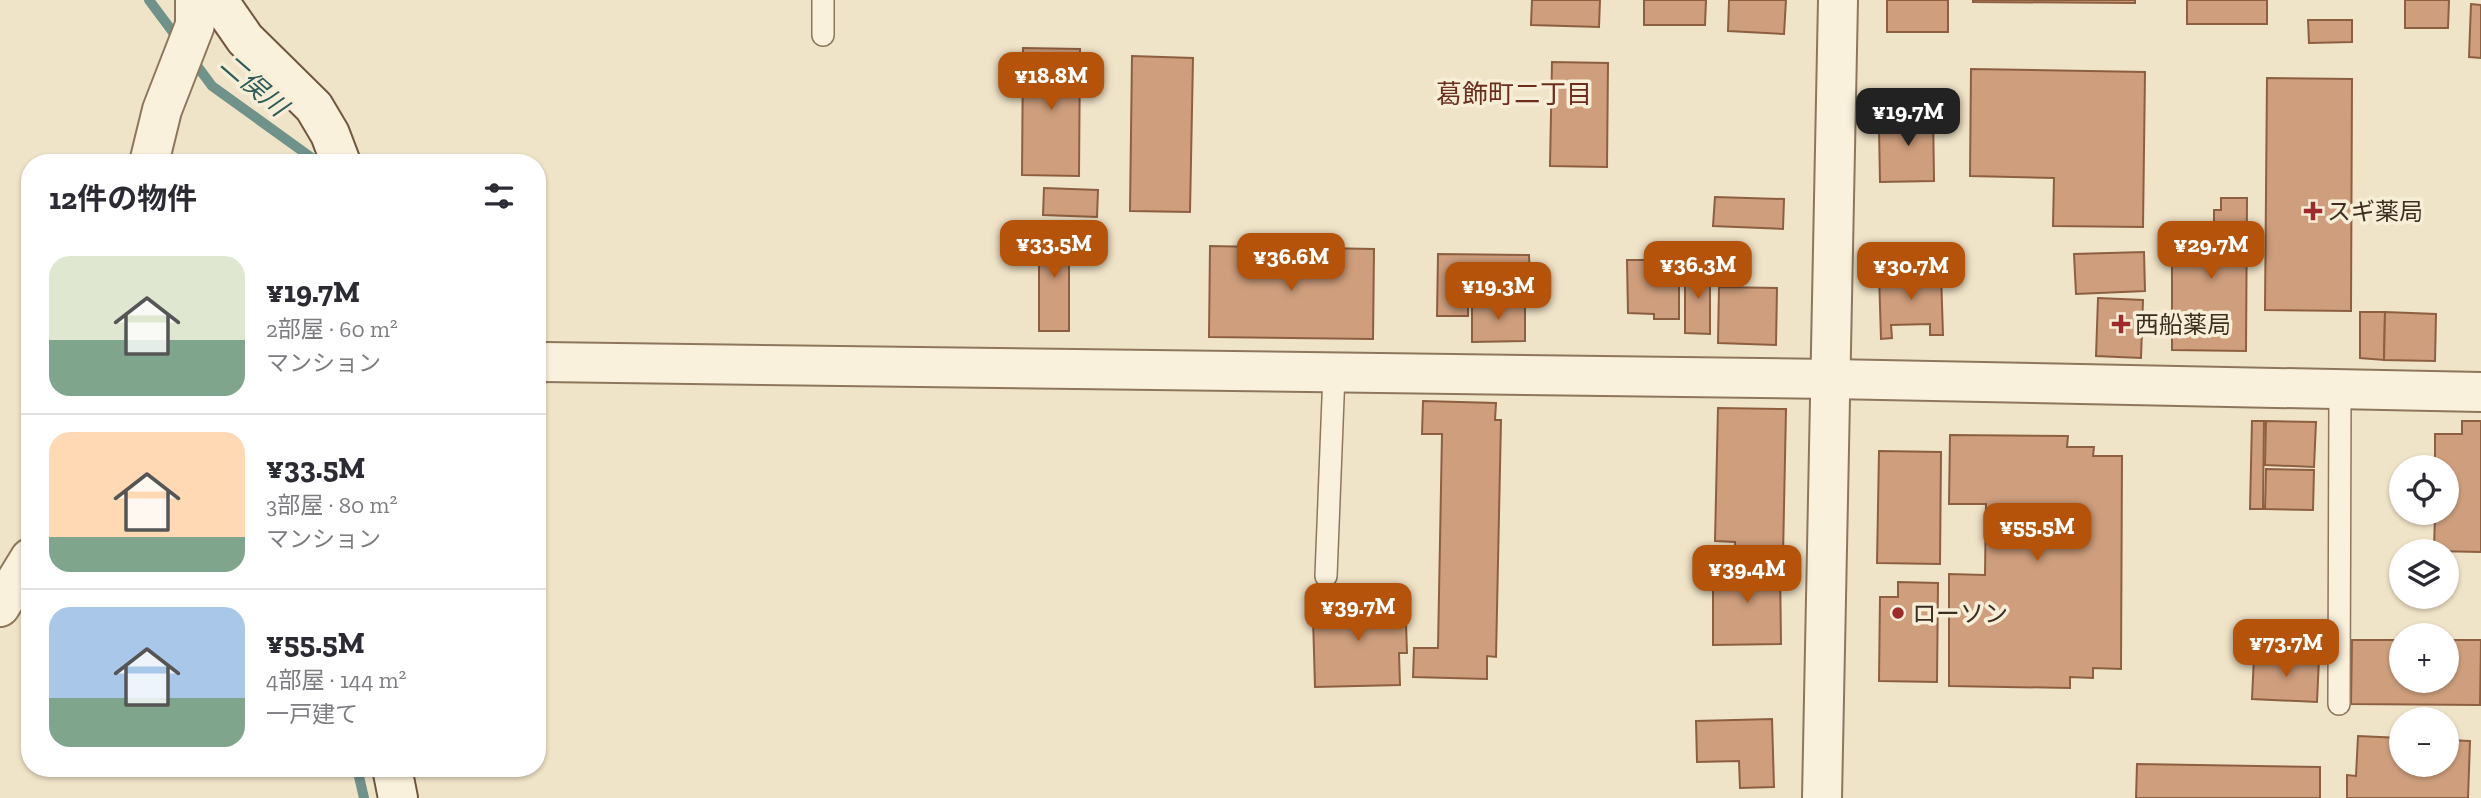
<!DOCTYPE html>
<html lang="ja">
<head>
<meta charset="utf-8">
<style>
	:root { --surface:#fff; --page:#f7f7f7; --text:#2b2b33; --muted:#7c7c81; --line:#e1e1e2; --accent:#b45309 }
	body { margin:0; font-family:"Zilla Slab","Noto Sans JP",serif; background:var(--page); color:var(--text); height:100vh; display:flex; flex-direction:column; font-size:26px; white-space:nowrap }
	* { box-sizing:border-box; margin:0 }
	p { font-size:23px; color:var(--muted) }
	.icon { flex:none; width:38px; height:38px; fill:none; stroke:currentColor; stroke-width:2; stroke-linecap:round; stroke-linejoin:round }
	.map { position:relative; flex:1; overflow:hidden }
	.sheet { position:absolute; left:21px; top:154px; width:525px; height:623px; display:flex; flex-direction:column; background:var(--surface); border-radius:28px; box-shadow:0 2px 5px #0004 }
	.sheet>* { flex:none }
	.tools { position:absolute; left:2389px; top:455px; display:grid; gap:14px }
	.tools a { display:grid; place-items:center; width:70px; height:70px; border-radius:50%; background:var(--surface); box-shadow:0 2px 5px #0004; font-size:35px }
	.price { position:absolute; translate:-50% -60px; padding:0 16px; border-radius:14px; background:var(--accent); color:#fff; font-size:23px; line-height:46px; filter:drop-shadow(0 2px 4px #0008) }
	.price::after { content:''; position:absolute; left:50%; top:42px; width:21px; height:16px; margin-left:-10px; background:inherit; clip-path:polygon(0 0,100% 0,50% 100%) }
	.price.on { background:#222; color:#fff }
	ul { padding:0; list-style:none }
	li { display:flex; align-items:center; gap:21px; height:175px; padding:0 28px }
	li+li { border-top:2px solid var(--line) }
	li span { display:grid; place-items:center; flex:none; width:196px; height:140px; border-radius:21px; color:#555 }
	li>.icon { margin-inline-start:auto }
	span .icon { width:84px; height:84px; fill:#fffc; stroke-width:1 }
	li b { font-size:30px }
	h2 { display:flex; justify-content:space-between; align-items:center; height:84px; padding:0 28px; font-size:30px }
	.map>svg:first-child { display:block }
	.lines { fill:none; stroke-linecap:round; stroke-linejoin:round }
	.stream { stroke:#6f938a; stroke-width:10 }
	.building { fill:#cf9f7d; stroke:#8d5f41; stroke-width:2 }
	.service-casing { stroke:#8d765c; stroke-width:24 }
	.minor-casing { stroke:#8d765c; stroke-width:42 }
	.tertiary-casing { stroke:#8d765c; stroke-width:42 }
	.secondary-casing { stroke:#6f573f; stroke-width:42 }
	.service { stroke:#faf1dc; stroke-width:21 }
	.minor { stroke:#faf1dc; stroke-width:38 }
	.tertiary { stroke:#faf1dc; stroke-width:38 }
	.secondary { stroke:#faf1dc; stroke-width:38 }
	.poi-dot { fill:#9e2a2b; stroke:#f7eed8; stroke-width:2.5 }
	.labels { text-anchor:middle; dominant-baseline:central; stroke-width:7; stroke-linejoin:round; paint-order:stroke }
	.poi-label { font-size:24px; fill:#3d2e20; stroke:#f7eed8; text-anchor:start }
	.water-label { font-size:26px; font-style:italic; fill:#2f5d5a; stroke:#f7eed8 }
	.neighbourhood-label { font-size:26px; fill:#6b2e1e; stroke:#f7eed8 }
</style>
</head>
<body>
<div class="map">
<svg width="2481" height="798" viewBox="0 0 2481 798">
	<rect width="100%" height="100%" fill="#f0e4c8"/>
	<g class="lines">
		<!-- stream -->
		<g class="stream">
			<polyline points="149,0 181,43"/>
			<polyline points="192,59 212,86 312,158 312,163"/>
			<polyline points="357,768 364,798"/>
		</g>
	</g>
	<!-- building -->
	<g class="building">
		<polygon points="1532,0 1600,0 1599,27 1531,25"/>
		<polygon points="1644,0 1706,0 1705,25 1644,25"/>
		<polygon points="1729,0 1786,0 1784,34 1728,31"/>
		<rect x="1887" y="0" width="61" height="32"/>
		<polygon points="1973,0 2135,0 2135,3 1973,2"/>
		<rect x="2187" y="0" width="80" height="24"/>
		<polygon points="2405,0 2449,0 2448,28 2405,28"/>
		<polygon points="2471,4 2481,5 2481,58 2469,57"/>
		<polygon points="2308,20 2352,20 2352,42 2309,43"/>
		<polygon points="1023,48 1080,49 1079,176 1022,175"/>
		<polygon points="1132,56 1193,58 1190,212 1130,211"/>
		<polygon points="1552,62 1608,63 1607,167 1550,166"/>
		<polygon points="1971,69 2145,72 2143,227 2053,226 2054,178 1970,176"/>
		<polygon points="2267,78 2352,79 2351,311 2265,310"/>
		<polygon points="1933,110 1934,181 1880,182 1879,128 1891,128 1891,111"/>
		<polygon points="1044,188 1098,190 1097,217 1043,215"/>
		<polygon points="1715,197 1784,199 1783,229 1713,226"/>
		<polygon points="2221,198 2247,198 2246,351 2172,350 2172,222 2214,222 2214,210 2221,210"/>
		<rect x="1039" y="229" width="30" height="102"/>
		<polygon points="1210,246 1374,249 1373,339 1209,337"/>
		<polygon points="2144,252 2145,291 2076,294 2074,254"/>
		<polygon points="1438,254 1529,255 1530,281 1523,281 1523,297 1468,297 1468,316 1437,316"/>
		<polygon points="1627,260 1679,260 1679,319 1654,319 1654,314 1628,313"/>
		<polygon points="1685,269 1710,269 1710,334 1685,333"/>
		<polygon points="1941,273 1943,335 1930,335 1930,324 1891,325 1892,338 1881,339 1879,274"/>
		<polygon points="1719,287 1777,288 1776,345 1718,343"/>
		<polygon points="2098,298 2143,300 2141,358 2096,356"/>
		<polygon points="1472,303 1525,303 1525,341 1472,342"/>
		<polygon points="2360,312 2385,312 2384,360 2360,358"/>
		<polygon points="2385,312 2436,314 2435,361 2384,360"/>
		<polygon points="1423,401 1496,403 1495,420 1501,420 1496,657 1487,656 1487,679 1413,677 1414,648 1438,648 1442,434 1422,434"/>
		<polygon points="1718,408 1786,409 1783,556 1735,555 1735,542 1715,541"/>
		<polygon points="2252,421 2264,421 2263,509 2250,509"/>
		<polygon points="2266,421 2316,422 2314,467 2265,465"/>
		<polygon points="2462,421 2481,421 2481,552 2434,551 2435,513 2446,513 2446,467 2435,467 2435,434 2462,434"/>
		<polygon points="1950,435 2068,436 2067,447 2094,447 2093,456 2122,456 2121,669 2093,668 2093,678 2070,677 2070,688 1949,686 1949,574 1985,575 1986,504 1949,504"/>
		<polygon points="1879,451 1941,452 1940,564 1877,563"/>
		<polygon points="2266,469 2314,470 2313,510 2265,509"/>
		<polygon points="1713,565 1780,565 1781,644 1713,645"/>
		<polygon points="1898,582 1938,583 1937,682 1879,681 1880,597 1898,597"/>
		<polygon points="1398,598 1398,624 1406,623 1407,653 1399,653 1400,685 1315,687 1313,617 1321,617 1320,601"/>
		<polygon points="2352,640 2401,640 2401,681 2446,681 2446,640 2481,640 2480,705 2351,704"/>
		<polygon points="2254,656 2319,658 2317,702 2252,699"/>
		<polygon points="1772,719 1774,787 1740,788 1739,761 1697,762 1696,721"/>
		<polygon points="2358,736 2401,738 2401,765 2446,765 2446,740 2470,741 2468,798 2347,798 2347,775 2356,776"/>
		<polygon points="2137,764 2320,767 2320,798 2136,798"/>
	</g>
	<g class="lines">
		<defs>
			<g id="service">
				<polyline points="823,35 823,0"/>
				<polyline points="1326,576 1334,373"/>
				<polyline points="2339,704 2340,389"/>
			</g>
			<g id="minor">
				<polyline points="149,163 162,110 195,25 195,0"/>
				<polyline points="543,362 1831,379"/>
				<polyline points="0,607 30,558"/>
			</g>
			<g id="tertiary">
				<polyline points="1831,379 2481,392"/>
				<polyline points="1822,798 1838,0"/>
			</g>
			<g id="secondary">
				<polyline points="218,0 245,39 314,107 330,134 341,163"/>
				<polyline points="392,768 398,798"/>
			</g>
		</defs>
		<!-- service casing -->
		<use href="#service" class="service-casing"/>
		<!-- minor casing -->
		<use href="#minor" class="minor-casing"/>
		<!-- tertiary casing -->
		<use href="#tertiary" class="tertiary-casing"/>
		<!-- secondary casing -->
		<use href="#secondary" class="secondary-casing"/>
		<!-- service -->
		<use href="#service" class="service"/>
		<!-- minor -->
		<use href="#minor" class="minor"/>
		<!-- tertiary -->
		<use href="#tertiary" class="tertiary"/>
		<!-- secondary -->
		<use href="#secondary" class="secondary"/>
	</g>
	<!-- markers -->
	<g class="poi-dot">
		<path d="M2309.5 200.5h7v7h7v7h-7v7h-7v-7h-7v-7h7z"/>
		<path d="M2117.5 313.5h7v7h7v7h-7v7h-7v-7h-7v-7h7z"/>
		<circle cx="1898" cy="613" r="7"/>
	</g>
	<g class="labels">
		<!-- poi labels -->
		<g class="poi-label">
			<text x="2327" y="211">スギ薬局</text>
			<text x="2135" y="324">西船薬局</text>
			<text x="1912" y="613">ローソン</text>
		</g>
		<!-- water labels -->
		<g class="water-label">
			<text transform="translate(254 85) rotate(41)">二俣川</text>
		</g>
		<!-- neighbourhood labels -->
		<g class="neighbourhood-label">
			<text x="1514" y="94">葛飾町二丁目</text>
		</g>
	</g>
</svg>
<div class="tools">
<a><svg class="icon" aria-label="locate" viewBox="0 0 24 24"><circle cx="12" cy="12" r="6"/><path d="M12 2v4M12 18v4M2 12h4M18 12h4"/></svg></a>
<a><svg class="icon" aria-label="layers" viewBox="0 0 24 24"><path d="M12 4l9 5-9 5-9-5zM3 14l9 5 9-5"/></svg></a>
<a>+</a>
<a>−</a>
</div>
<b class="price" style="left:1051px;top:112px">¥18.8M</b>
<b class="price on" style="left:1908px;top:148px">¥19.7M</b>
<b class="price" style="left:1054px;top:280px">¥33.5M</b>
<b class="price" style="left:2211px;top:281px">¥29.7M</b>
<b class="price" style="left:1291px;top:293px">¥36.6M</b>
<b class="price" style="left:1698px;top:301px">¥36.3M</b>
<b class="price" style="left:1911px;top:302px">¥30.7M</b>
<b class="price" style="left:1498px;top:322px">¥19.3M</b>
<b class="price" style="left:2037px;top:563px">¥55.5M</b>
<b class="price" style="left:1747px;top:605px">¥39.4M</b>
<b class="price" style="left:1358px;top:643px">¥39.7M</b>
<b class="price" style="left:2286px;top:679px">¥73.7M</b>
<section class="sheet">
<h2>12件の物件<svg class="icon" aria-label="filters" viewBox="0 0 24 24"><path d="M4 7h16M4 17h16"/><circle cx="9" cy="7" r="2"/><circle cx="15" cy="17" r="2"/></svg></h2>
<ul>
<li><span style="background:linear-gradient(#dfe7d0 60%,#7fa58c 0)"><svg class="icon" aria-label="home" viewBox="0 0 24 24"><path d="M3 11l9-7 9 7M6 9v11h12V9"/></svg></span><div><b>¥19.7M</b><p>2部屋 · 60 m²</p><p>マンション</p></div></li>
<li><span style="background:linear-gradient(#ffd9b3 75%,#7fa58c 0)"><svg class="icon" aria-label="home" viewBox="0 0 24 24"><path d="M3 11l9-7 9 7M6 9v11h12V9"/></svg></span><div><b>¥33.5M</b><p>3部屋 · 80 m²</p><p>マンション</p></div></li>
<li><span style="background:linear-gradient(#a9c7e8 65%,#7fa58c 0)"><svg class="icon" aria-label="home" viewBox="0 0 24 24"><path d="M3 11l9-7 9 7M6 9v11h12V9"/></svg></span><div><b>¥55.5M</b><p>4部屋 · 144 m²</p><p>一戸建て</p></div></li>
</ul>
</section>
</div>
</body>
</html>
